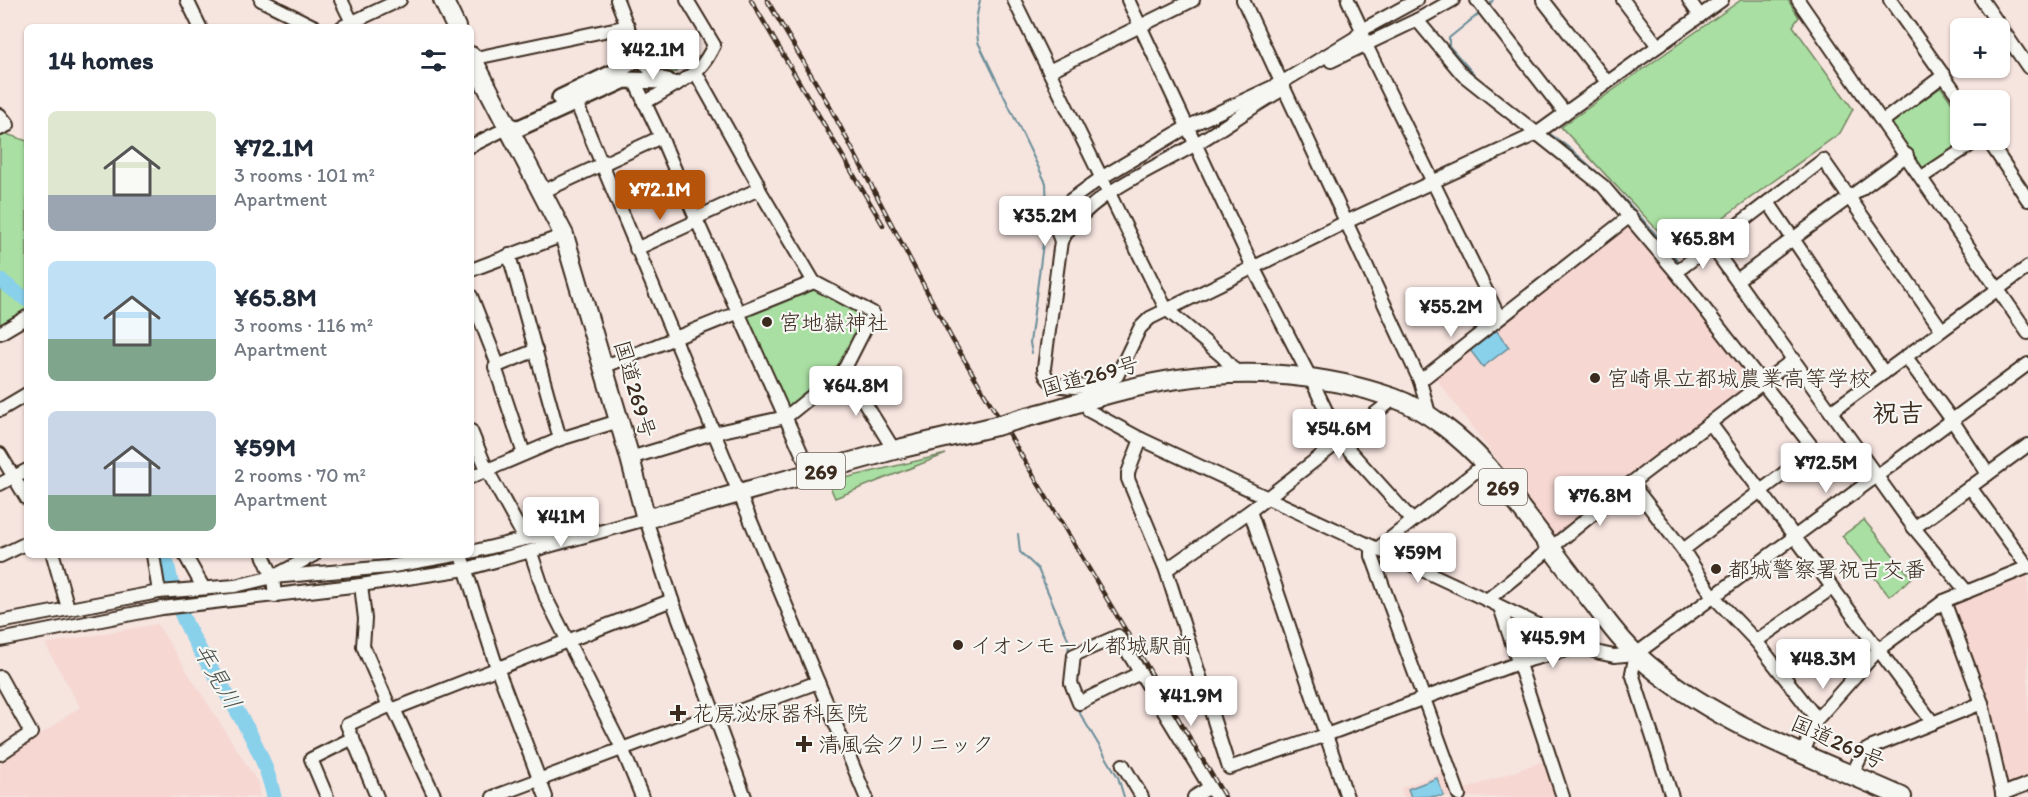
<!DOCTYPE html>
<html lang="en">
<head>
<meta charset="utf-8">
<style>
	:root { --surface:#fff; --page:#f2f2f3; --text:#1f2937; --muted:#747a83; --accent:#b45309 }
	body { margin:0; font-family:Itim,"Klee One",sans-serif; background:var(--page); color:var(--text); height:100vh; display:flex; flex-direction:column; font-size:22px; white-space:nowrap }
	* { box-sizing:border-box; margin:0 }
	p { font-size:20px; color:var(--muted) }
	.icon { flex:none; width:33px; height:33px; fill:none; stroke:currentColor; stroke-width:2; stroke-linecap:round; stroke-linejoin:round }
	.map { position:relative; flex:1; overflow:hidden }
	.details { position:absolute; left:24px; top:24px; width:450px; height:534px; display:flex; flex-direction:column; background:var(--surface); border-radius:9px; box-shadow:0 2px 4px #0004 }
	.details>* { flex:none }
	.tools { position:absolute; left:1950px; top:18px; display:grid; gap:12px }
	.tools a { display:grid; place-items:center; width:60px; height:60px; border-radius:9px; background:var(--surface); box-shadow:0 2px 4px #0004; font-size:30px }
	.price { position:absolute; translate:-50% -51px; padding:0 14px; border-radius:6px; background:#fff; color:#222; font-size:20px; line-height:39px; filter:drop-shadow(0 2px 3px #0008) }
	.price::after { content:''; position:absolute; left:50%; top:36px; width:18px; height:14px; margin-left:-9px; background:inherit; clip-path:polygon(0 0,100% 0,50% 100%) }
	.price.on { background:var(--accent); color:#fff }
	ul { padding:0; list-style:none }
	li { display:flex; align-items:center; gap:18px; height:150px; padding:0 24px }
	li span { display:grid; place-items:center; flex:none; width:168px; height:120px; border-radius:9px; color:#555 }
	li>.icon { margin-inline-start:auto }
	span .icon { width:72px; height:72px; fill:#fffc; stroke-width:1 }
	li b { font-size:26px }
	h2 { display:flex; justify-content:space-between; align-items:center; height:72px; padding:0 24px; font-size:26px }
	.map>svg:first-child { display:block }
	.built { fill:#f6d7d2 }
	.green { fill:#a9dfa2; stroke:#728460; stroke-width:1.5 }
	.water { fill:#89d0eb; stroke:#6a8e99; stroke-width:1.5 }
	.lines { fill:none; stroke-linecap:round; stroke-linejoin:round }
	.stream { stroke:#6a8e99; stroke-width:2 }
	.river { stroke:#89d0eb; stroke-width:15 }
	.minor-casing { stroke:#3b2a1e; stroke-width:16 }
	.major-casing { stroke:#3b2a1e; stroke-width:20 }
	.highway-casing { stroke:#3b2a1e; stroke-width:22 }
	.minor { stroke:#f6f6f2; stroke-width:12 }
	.major { stroke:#f6f6f2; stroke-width:15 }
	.highway { stroke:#f6f6f2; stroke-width:18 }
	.rail-casing { stroke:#3b2a1e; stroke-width:4.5 }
	.rail { stroke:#f6f6f2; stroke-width:2; stroke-dasharray:7; stroke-linecap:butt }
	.highway-bridge-casing { stroke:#3b2a1e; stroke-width:22; stroke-linecap:butt }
	.highway-bridge { stroke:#f6f6f2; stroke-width:18 }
	.poi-dot { fill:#3b2a1e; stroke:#f6f6f2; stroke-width:2 }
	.labels { text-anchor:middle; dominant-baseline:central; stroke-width:4.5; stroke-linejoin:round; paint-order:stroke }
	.shield { fill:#f6f6f2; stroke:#73675e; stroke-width:1.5 }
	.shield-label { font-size:21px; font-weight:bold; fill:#3b2a1e }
	.poi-label { font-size:22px; fill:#3b2a1e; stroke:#f6f6f2; text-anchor:start }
	.street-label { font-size:22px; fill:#3b2a1e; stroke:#f6f6f2 }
	.water-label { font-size:24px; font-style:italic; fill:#4e5451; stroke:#f6f6f2 }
	.quarter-label { font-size:26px; font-weight:bold; fill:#3b2a1e; stroke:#f6f6f2 }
</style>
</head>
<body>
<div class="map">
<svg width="2028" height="797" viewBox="0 0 2028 797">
	<rect width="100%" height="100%" fill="#f6e4df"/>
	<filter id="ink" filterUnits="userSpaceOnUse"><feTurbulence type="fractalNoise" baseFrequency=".0167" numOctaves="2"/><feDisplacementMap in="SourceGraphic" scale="12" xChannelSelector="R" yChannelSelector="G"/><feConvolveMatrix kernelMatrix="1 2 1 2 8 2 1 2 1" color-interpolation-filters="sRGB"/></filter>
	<g filter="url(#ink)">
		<!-- built -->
		<g class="built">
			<polygon points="1630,222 1754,380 1754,384 1555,537 1440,384 1437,376 1440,368"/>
			<polygon points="2028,571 2028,781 2016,786 2007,785 1986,692 1952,606 1956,601"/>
			<polygon points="157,624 258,783 259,797 0,797 0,763 80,707 45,644"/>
			<polygon points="1544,761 1558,797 1404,797 1401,788 1444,772 1452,794"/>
		</g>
		<!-- green -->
		<g class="green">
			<polygon points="1741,0 1788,0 1799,17 1793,26 1853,109 1840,133 1677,251 1561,127"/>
			<polygon points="661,36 677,72 667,73 653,67 643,44"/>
			<polygon points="1941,87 1960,115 1960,140 1971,140 1922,173 1890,124"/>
			<polygon points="0,127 3,133 27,141 27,311 0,327"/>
			<polygon points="814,282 873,313 844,370 786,417 739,312"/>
			<polygon points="946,454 835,498 828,482"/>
			<polygon points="1864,520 1912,578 1889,596 1842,536"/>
		</g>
		<!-- water -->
		<g class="water">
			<polygon points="1496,330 1509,347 1483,367 1470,350"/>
			<polygon points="1437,778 1444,796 1411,797 1408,789"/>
		</g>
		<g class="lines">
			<!-- stream -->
			<g class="stream">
				<polyline points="980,0 976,20 978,42 1046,183 1047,213 1030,343 1032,353"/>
				<polyline points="1488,7 1493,0"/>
				<polyline points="1480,81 1449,46 1449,38 1481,12"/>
				<path d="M1546 131C1598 166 1639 214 1678 261"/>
				<polyline points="1018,534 1020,552 1038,569 1066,634 1069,642 1068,656"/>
				<polyline points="1076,707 1118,777 1124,797"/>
			</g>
			<!-- river -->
			<g class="river">
				<polyline points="0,280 27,300"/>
				<path d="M165 555C169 570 171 586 176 600 201 670 258 722 274 797"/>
			</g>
			<defs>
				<g id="minor">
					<polyline points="187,0 200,27"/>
					<polyline points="261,0 315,27"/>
					<polyline points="341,0 352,22"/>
					<path d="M617 0 639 57 655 76 677 84C697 72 704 66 714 45L687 0"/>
					<polyline points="1014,0 1166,309 1223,357 1237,373"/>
					<polyline points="1128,0 1253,267 1311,379 1340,440 1412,520"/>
					<polyline points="1243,0 1408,355 1420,381 1430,417"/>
					<polyline points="1348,0 1362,30 1366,45 1499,317"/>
					<path d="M1417 0 1362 30 1355 38 1281 83 1187 127 1101 178 1068 202 1054 223 1061 241 1044 368C1045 397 1102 387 1117 376L1140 328 1150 318 1346 222 1536 134 1722 0"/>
					<polyline points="1477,0 1565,113"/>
					<polyline points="1543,0 1607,82"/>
					<polyline points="1623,0 1658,46"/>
					<polyline points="1689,0 1700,16"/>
					<polyline points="1798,0 2028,333"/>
					<polyline points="1890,0 1961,100"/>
					<polyline points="1982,0 2028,67"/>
					<polyline points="1417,20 1462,74 1603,186 1676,272 1810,444 1811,449 1808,455 1683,550"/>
					<polyline points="342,27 400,0"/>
					<polyline points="471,59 628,26"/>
					<polyline points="1331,61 1417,20 1453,0"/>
					<polyline points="1049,71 1193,0"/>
					<polyline points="634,80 661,137 697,221 811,474"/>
					<polyline points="576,102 866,797"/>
					<polyline points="644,103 677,84"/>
					<polyline points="0,115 8,125 0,129"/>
					<polyline points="1883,121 1944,75"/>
					<polyline points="1988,140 2028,200"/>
					<polyline points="471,146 509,127"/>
					<polyline points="1922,177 1978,140"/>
					<polyline points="542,192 661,137"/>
					<polyline points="1768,202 1884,373"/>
					<polyline points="696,218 759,189"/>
					<path d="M1061 241C1090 193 1148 172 1194 145 1223 128 1250 108 1280 91"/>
					<polyline points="1711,245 1914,528 1967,592"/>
					<polyline points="636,249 697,221"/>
					<polyline points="509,255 560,439"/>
					<polyline points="471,270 564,235"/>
					<polyline points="1676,272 1823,160 1942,330"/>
					<polyline points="1737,280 1907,155"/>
					<polyline points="471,296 498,365"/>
					<polyline points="0,333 27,317"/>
					<polyline points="1906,357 1952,420 1988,474"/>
					<polyline points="603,367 814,282"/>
					<polyline points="844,369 894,450"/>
					<polyline points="1420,381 1630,216"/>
					<polyline points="0,410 27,394"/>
					<polyline points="1089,411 1141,439 1487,600 1581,646 1600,653 1614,656 1636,654"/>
					<polyline points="1832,411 2028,267"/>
					<polyline points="1710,423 1933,723"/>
					<polyline points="471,431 487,470 525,539"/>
					<polyline points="1141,439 1128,473 1128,479 1166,570 1229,768 1326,735 1518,663 1581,646"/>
					<polyline points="0,454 27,499"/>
					<polyline points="524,454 495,367 536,350"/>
					<polyline points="630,458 713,433 786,417 844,370 873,313 814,282 759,189 757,182 696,73"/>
					<polyline points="471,477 560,439 619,421"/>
					<polyline points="1631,483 1683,550 1713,596 1756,641 1817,719"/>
					<polyline points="0,484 27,470"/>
					<polyline points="1970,487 2028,567"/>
					<polyline points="1250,511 1347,797"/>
					<polyline points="646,519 672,600 745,797"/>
					<polyline points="1914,528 2028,445"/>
					<polyline points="1372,547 1372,556 1459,795"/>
					<polyline points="1377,549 1485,464"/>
					<polyline points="471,552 525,539 592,528"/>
					<polyline points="531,553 546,598 622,748 642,797"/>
					<polyline points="53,555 68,608"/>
					<polyline points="153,555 159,592"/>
					<polyline points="185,555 203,587"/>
					<polyline points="263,555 273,577 275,596"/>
					<polyline points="461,555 497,668 546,797"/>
					<polyline points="0,556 27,543"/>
					<polyline points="1166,570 1250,511 1395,398"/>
					<polyline points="280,573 314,555"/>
					<polyline points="361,585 365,619 363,646 389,706 394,709 435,797"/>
					<polyline points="1487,600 1631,483 1794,359"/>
					<polyline points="1944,601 1982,703 2003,797"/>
					<polyline points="1500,607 1563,797"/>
					<polyline points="0,622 159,592 235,586 273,577 388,567 455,555"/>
					<polyline points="0,640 162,608 361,585 466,569 646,519"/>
					<polyline points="1756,641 1832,588"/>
					<polyline points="1140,673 1079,703 1071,683 1074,655 1118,636 1216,797"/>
					<polyline points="0,677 31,733 0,754"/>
					<polyline points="394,709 672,600"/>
					<polyline points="715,720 818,682"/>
					<polyline points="1803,753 1817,719 1879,649 1944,601 2028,567"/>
					<polyline points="1123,765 1142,797"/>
					<polyline points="1852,775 1863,752 1870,748 1982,703"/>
					<polyline points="2002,794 2028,784"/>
					<polyline points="327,797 311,759 353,738"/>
					<polyline points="377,797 347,725 389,706"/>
					<polyline points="493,797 713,715"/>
					<polyline points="1194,797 1210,787"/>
					<polyline points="1672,797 1632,673 1636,654 2028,364"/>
				</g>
				<g id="major">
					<polyline points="560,98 621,69 639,57"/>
					<polyline points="509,127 519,128 625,80 667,81"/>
				</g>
				<g id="highway">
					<polyline points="443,0 456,27"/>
					<polyline points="471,56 564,235 630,458 646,519 894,450 996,426"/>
					<path d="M1027 417C1077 404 1127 386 1178 379 1249 368 1326 374 1394 398 1426 409 1463 439 1486 465 1524 509 1557 558 1594 604 1607 622 1621 641 1638 656 1712 723 1811 756 1902 797"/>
				</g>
			</defs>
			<!-- minor casing -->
			<use href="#minor" class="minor-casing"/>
			<!-- major casing -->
			<use href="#major" class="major-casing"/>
			<!-- highway casing -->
			<use href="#highway" class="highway-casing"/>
			<!-- minor -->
			<use href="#minor" class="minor"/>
			<!-- major -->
			<use href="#major" class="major"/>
			<!-- highway -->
			<use href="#highway" class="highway"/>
			<defs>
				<g id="rail">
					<polyline points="751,0 883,225"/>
					<polyline points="767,0 830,107 952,339 1225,797"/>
				</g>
			</defs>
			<!-- rail casing -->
			<use href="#rail" class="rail-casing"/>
			<!-- rail -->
			<use href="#rail" class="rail"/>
			<defs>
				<polyline id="highway-bridge" points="996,426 1027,417"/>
			</defs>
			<!-- highway-bridge casing -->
			<use href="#highway-bridge" class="highway-bridge-casing"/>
			<!-- highway-bridge -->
			<use href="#highway-bridge" class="highway-bridge"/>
		</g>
	</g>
	<!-- markers -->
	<g class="poi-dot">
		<circle cx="767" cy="322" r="6"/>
		<circle cx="1595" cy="378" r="6"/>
		<circle cx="1716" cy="569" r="6"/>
		<circle cx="958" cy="645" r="6"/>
		<path d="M675 704h6v6h6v6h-6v6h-6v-6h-6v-6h6z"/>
		<path d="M801 735h6v6h6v6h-6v6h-6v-6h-6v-6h6z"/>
	</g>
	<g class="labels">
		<!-- shield labels -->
		<g class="shield">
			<rect x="797" y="453" width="48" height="36" rx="4.5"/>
			<rect x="1479" y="469" width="48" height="36" rx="4.5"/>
		</g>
		<g class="shield-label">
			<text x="821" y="471">269</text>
			<text x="1503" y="487">269</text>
		</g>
		<!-- poi labels -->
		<g class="poi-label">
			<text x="779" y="322">宮地嶽神社</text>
			<text x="1607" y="378">宮崎県立都城農業高等学校</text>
			<text x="1728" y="569">都城警察署祝吉交番</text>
			<text x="970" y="645">イオンモール 都城駅前</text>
			<text x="692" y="713">花房泌尿器科医院</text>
			<text x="818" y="744">清風会クリニック</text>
		</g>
		<!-- street labels -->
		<g class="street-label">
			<text transform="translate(1090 376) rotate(-15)">国道269号</text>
			<text transform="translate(635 389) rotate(74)">国道269号</text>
			<text transform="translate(1838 742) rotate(24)">国道269号</text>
		</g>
		<!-- water labels -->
		<g class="water-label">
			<text transform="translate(218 676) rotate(61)">年見川</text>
		</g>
		<!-- quarter labels -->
		<g class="quarter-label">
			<text x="1898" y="413">祝吉</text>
		</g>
	</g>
</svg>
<div class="tools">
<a>+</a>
<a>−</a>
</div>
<b class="price" style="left:653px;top:81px">¥42.1M</b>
<b class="price on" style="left:660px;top:221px">¥72.1M</b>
<b class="price" style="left:1045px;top:247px">¥35.2M</b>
<b class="price" style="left:1703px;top:270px">¥65.8M</b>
<b class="price" style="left:1451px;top:338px">¥55.2M</b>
<b class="price" style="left:856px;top:417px">¥64.8M</b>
<b class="price" style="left:1339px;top:460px">¥54.6M</b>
<b class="price" style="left:1826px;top:494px">¥72.5M</b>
<b class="price" style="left:1600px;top:527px">¥76.8M</b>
<b class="price" style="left:561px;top:548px">¥41M</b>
<b class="price" style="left:1418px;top:584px">¥59M</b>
<b class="price" style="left:1553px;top:669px">¥45.9M</b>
<b class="price" style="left:1823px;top:690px">¥48.3M</b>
<b class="price" style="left:1191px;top:727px">¥41.9M</b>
<section class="details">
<h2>14 homes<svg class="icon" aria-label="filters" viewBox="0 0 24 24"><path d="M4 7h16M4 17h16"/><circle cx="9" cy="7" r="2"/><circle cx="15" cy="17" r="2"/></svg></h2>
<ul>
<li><span style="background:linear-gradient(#dfe7d0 70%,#9aa5b1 0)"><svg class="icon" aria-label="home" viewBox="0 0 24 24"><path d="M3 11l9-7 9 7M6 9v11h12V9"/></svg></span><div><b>¥72.1M</b><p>3 rooms · 101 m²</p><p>Apartment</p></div></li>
<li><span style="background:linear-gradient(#bfe0f5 65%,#7fa58c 0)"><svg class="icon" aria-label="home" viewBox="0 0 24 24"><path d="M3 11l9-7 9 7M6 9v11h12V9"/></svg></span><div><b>¥65.8M</b><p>3 rooms · 116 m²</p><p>Apartment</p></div></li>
<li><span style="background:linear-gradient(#c9d6e8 70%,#7fa58c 0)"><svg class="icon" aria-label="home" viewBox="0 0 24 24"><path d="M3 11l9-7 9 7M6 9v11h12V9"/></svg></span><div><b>¥59M</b><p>2 rooms · 70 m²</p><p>Apartment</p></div></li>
</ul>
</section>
</div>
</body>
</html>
